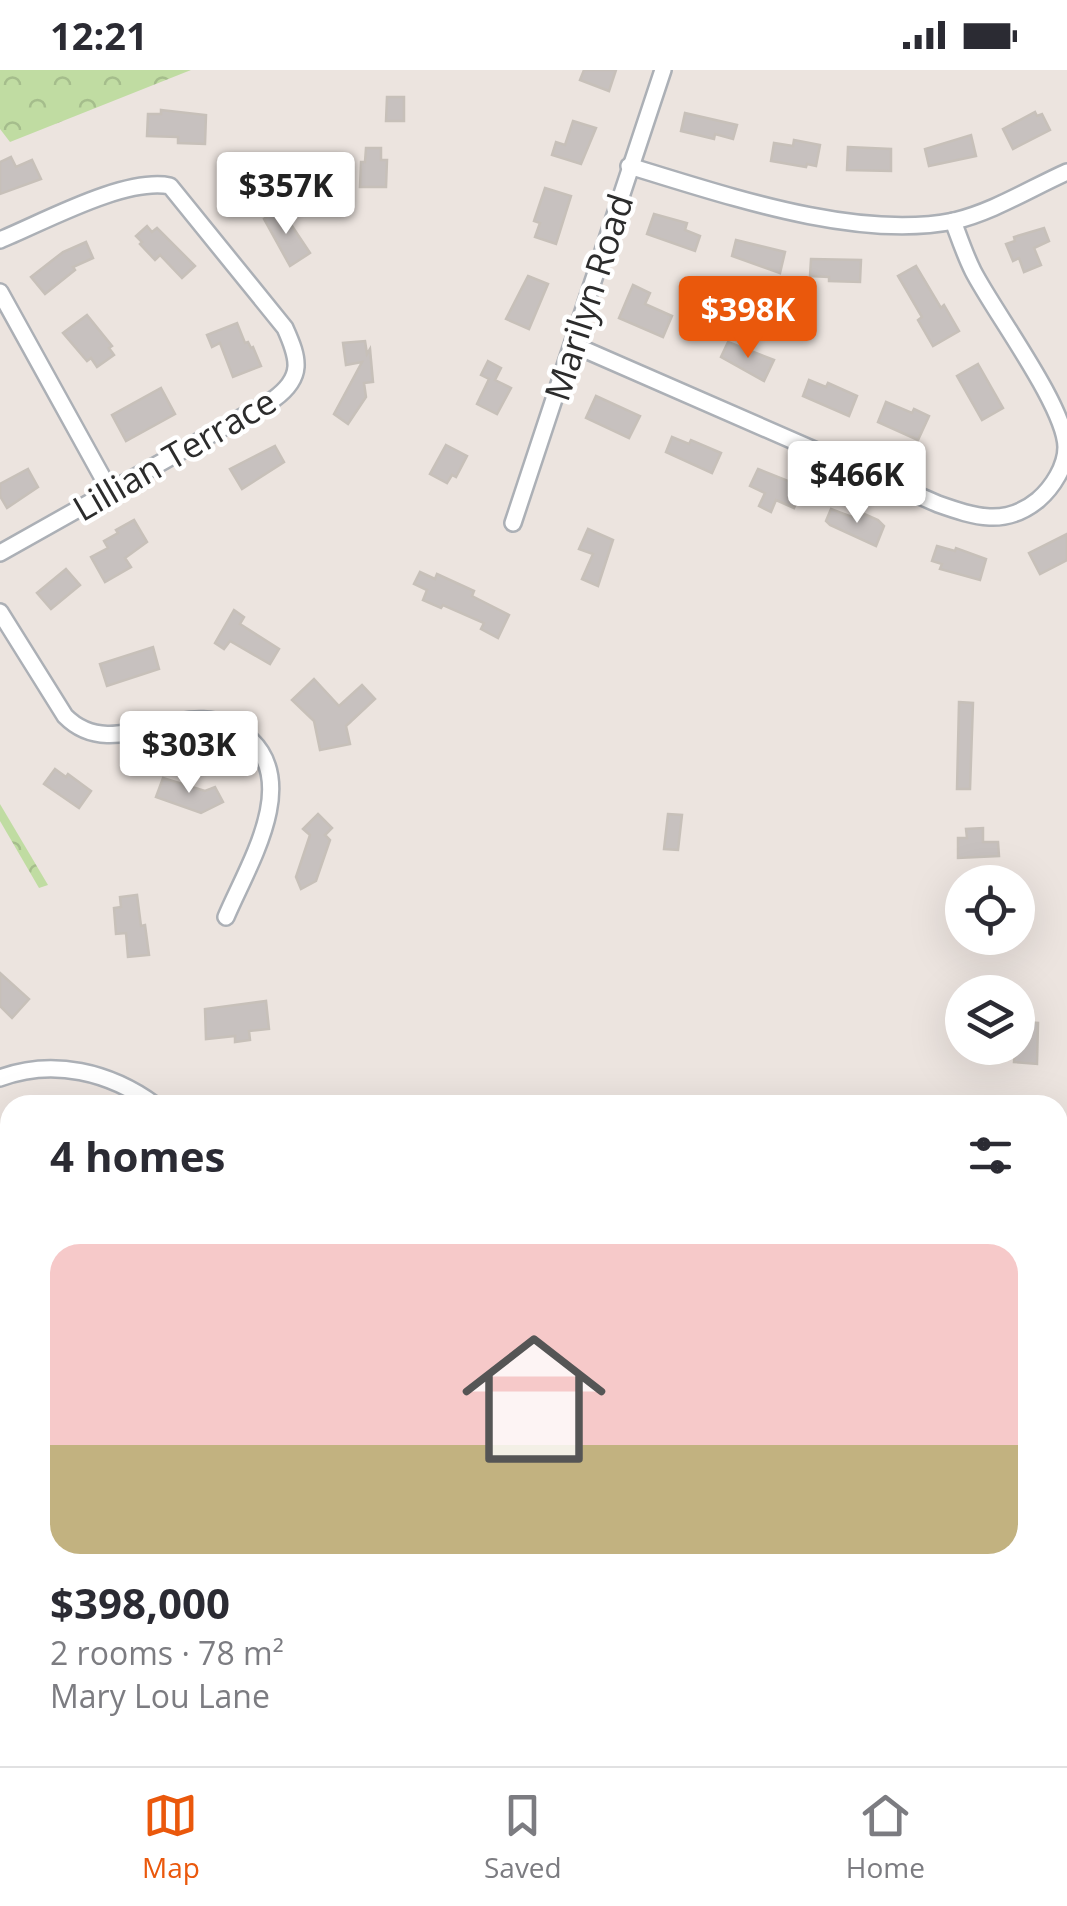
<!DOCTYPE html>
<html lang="en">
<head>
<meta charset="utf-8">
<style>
	:root { --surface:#fff; --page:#f7f7f7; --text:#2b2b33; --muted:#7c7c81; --line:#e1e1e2; --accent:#ea580c }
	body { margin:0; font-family:"Open Sans",sans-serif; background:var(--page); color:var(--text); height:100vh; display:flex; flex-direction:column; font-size:38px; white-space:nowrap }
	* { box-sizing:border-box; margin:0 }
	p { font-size:32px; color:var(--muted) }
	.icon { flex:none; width:55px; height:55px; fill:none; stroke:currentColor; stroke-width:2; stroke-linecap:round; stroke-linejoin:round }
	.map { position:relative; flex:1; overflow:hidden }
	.details { position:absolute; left:0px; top:1025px; width:1068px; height:672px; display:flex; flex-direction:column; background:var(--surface); border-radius:30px 30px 0 0; box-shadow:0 10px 40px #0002 }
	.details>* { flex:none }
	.buttons { position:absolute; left:945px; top:795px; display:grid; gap:20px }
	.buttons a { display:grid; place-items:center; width:90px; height:90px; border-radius:50%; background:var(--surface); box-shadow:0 10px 40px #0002; font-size:50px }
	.price { position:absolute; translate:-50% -85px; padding:0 22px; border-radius:10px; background:#fff; color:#222; font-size:32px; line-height:65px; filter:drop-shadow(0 2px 5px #0008) }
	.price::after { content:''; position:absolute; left:50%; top:60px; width:30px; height:22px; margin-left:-15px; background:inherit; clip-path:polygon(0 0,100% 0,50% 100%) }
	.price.selected { background:var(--accent); color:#fff }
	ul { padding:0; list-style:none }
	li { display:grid; align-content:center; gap:20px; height:530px; padding:0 50px }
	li+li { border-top:2px solid var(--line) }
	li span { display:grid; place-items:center; height:310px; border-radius:30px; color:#555 }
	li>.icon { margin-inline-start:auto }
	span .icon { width:180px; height:180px; fill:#fffc; stroke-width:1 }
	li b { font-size:42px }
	h2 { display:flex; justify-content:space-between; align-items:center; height:120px; padding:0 50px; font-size:42px }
	.status { display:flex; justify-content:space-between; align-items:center; height:70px; padding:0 50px; background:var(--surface); direction:ltr }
	.status svg { height:28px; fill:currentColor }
	.menu { display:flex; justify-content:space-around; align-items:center; height:140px; border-top:2px solid var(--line); background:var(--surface); font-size:28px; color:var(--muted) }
	.menu a { display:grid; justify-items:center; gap:5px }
	.menu .selected { color:var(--accent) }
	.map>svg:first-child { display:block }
	.park { fill:url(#park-crowns) }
	.building { fill:#c7c1bf; stroke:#c7c0b9; stroke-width:2.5 }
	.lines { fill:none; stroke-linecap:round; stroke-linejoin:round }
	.minor-casing { stroke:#acb0b6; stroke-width:20 }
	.minor { stroke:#fff; stroke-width:15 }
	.labels { text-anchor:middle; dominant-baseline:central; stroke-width:9; stroke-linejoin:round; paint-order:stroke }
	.street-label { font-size:35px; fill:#2c2c2c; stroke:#fff }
</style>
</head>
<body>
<div class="status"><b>12:21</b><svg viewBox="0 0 49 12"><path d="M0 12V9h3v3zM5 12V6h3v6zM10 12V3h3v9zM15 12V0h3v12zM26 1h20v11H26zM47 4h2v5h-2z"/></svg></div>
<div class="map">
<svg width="1067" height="1696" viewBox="0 0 1067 1696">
	<defs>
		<pattern id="park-crowns" width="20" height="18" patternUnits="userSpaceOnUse" patternTransform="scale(2.5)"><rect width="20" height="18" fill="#c0dca2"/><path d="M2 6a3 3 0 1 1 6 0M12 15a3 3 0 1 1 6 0" fill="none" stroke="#a5bd8c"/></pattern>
	</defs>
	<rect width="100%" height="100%" fill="#ece4df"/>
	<!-- park -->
	<g class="park">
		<polygon points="0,0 191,0 10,72 0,59"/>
		<polygon points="0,734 48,815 39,818 0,751"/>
	</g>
	<!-- building -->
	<g class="building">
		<polygon points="584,0 616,0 609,21 580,10"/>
		<polygon points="387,27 404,27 404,51 386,51"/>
		<polygon points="161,40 206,45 205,74 178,73 178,67 147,66 148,44 161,44"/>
		<polygon points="1035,42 1037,46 1042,44 1050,60 1013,79 1003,59"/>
		<polygon points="685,43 737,55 733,69 715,64 714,69 681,61"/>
		<polygon points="573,51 596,58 581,94 552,85 556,72 565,75"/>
		<polygon points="971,65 976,86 929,96 925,79"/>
		<polygon points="794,70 820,75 816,96 807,94 806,97 771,91 774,73 793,76"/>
		<polygon points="848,77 891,79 891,101 847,100"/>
		<polygon points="366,78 381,78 381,90 387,90 386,117 360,117 361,92 365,92"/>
		<polygon points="11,87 16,97 32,90 41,109 0,124 0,92"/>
		<polygon points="545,118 571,126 556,174 535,167 540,153 534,151"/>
		<polygon points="280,138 310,183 290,196 264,149"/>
		<polygon points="654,144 687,153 685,160 700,166 695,181 647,164"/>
		<polygon points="147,156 152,162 157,158 195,196 182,208 160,185 155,190 140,174 142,172 136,166"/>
		<polygon points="1044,158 1049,171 1034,178 1041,195 1024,202 1019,188 1013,191 1006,174 1015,171 1014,167"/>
		<polygon points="736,170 785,182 780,203 732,186"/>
		<polygon points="86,172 93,188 73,197 75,200 45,224 31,207 63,182"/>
		<polygon points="811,189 861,190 860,212 829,211 829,207 810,206"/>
		<polygon points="916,196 941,238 944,235 959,261 933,276 918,250 922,247 898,206"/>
		<polygon points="528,206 548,214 529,259 506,249"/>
		<polygon points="633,215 650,223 645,234 672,246 663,267 619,248"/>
		<polygon points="87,245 112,276 109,278 114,285 97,297 91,288 87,291 63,263"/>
		<polygon points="237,253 245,273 248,272 251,278 253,277 261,296 233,307 220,273 212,277 207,265"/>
		<polygon points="365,271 367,284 370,279 373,312 364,313 366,327 348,354 334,344 362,292 346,295 343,273"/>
		<polygon points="728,272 774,290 764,311 721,287"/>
		<polygon points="488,291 501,298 495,310 511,318 497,344 477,334 489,309 481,305"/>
		<polygon points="978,294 1003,338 982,350 957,306"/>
		<polygon points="809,310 826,317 828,313 857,326 849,346 803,326"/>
		<polygon points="161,318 175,344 126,371 112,345"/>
		<polygon points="596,326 640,346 629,368 586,348"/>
		<polygon points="886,332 912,343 914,339 929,346 918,370 878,352"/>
		<polygon points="672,367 689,374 691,370 721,383 712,403 666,382"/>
		<polygon points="446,375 467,386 456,407 452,405 447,413 430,404"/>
		<polygon points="275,376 284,392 242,419 230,399"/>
		<polygon points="28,399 38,417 7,438 0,426 0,414"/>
		<polygon points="758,399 803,417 794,438 776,430 771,442 759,436 765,423 750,416"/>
		<polygon points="831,439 852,447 854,443 861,446 862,443 878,450 884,456 876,476 830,455 826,451"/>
		<polygon points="134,450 147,472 125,488 131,497 105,512 91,487 108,478 104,471 118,463 116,460"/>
		<polygon points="588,459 613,470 598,516 582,509 593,484 579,479"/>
		<polygon points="1067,464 1067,490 1040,504 1029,483"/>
		<polygon points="937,476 955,481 956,478 986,489 980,510 940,499 942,494 932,491"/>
		<polygon points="66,499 80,515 51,539 37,523"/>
		<polygon points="420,502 435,509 437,504 474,521 472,526 509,545 498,568 481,559 484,553 443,535 441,538 423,530 427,520 414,514"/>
		<polygon points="234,540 244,547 240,554 279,579 270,594 230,571 224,579 215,573"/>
		<polygon points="153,577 159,599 107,616 100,594"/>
		<polygon points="314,609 339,636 362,615 375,629 346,656 350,674 320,680 314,651 292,630"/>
		<polygon points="959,632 973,633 970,719 957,719"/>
		<polygon points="55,699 66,707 68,704 91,721 79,738 44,714"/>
		<polygon points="163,708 205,721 215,717 223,732 201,743 156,727"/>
		<polygon points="318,744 332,758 325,765 330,770 316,811 301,819 296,807 310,765 303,759"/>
		<polygon points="668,744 682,745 678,780 664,779"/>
		<polygon points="983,758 983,772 998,772 999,786 958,788 958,768 967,768 966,759"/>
		<polygon points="137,825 141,856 145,855 149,885 128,887 126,863 116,864 114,838 121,837 120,827"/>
		<polygon points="0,903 29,929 12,948 0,936"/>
		<polygon points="266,931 269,959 249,961 250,970 235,972 235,966 206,969 205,939"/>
		<polygon points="1025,952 1038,953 1037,994 1014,992 1015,978 1023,975"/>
	</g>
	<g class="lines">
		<defs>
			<g id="minor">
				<path d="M629 96C723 124 855 171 954 151 993 142 1031 118 1067 102"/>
				<path d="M0 170C44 152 125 107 170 116L285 258C299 289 304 307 274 329L0 483"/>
				<polyline points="0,222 110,421"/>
				<path d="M574 275 938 434C975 447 1005 457 1038 430 1053 417 1066 396 1066 377 1065 336 994 242 973 201 965 185 959 167 953 151"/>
				<polyline points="513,453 663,0"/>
				<path d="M0 542 65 646C118 700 191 613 251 670 299 716 247 797 226 847"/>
				<path d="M0 1008C53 988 110 1002 155 1035"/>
				<polyline points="0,1316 10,1319"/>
				<polyline points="0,1622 10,1623"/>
				<polyline points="144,1688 145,1696"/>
				<polyline points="451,1688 453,1696"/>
				<polyline points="575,1696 578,1688"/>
			</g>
		</defs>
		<!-- minor casing -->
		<use href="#minor" class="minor-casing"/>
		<!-- minor -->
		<use href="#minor" class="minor"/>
	</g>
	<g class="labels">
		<!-- street labels -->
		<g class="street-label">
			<text transform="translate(588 227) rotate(-72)">Marilyn Road</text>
			<text transform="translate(174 384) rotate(-30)">Lillian Terrace</text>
		</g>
	</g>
</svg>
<div class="buttons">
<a><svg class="icon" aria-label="locate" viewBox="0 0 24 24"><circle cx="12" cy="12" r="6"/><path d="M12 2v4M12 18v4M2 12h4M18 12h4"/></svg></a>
<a><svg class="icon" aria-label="layers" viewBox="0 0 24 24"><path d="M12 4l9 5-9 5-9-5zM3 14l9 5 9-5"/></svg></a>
</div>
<b class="price" style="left:286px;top:167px">$357K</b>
<b class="price selected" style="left:748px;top:291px">$398K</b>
<b class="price" style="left:857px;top:456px">$466K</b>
<b class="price" style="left:189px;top:726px">$303K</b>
<section class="details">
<h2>4 homes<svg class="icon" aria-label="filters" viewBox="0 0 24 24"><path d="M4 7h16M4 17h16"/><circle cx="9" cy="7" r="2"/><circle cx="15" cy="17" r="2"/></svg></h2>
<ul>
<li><span style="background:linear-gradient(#f6c9c9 65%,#c2b280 0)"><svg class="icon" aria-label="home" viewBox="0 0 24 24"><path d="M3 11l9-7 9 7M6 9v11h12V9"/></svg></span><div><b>$398,000</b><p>2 rooms · 78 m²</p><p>Mary Lou Lane</p></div></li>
</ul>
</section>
</div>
<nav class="menu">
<a class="selected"><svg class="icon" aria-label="map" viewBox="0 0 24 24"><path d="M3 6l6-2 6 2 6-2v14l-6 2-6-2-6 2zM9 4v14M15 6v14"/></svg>Map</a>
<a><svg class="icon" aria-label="saved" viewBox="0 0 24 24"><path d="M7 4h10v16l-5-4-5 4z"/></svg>Saved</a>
<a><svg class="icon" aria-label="home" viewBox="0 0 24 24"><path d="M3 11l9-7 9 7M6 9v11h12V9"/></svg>Home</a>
</nav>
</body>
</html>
